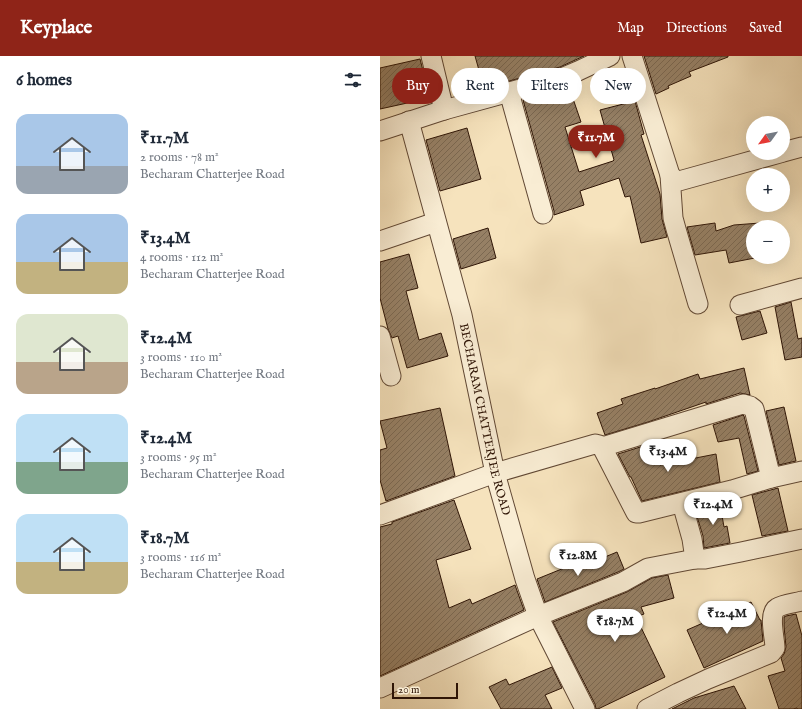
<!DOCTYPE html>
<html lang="en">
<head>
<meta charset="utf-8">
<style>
	:root { --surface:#fff; --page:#f2f2f3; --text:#1f2937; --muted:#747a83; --accent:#8f2418 }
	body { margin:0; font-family:"IM FELL English",serif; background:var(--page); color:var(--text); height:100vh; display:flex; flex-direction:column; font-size:15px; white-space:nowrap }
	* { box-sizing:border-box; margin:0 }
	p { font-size:13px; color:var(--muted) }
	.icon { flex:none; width:22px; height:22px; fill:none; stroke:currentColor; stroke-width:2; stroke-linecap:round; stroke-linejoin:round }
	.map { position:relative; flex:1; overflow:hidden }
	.side { display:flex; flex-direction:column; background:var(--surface); width:380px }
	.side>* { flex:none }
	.top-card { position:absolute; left:12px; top:12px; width:350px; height:36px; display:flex; gap:8px }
	.needle { width:26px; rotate:237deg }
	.buttons { position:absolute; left:366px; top:60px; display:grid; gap:8px }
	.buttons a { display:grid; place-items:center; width:44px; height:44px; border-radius:50%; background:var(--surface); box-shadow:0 4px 16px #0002; font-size:20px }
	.scale { position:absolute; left:12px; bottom:10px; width:66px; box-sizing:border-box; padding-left:4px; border:2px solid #2f1506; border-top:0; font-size:11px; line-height:14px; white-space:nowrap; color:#2f1506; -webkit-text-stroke:3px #f9edd4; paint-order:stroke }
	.price { position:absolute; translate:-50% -34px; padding:0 9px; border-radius:14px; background:#fff; color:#222; font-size:13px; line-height:26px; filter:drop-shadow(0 1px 2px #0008) }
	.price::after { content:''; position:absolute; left:50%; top:24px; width:12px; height:9px; margin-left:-6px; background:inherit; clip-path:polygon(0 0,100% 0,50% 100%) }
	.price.current { background:var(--accent); color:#fff }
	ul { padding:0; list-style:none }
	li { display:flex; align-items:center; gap:12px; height:100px; padding:0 16px }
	li span { display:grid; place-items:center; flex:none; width:112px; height:80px; border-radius:12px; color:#555 }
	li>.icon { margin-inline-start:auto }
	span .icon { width:48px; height:48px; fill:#fffc; stroke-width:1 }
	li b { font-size:17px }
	h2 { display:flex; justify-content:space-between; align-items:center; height:48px; padding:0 16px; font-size:17px }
	.pill { padding:0 14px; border-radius:18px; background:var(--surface); box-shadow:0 4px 16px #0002; font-size:14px; line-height:36px }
	.pill.current { background:var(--accent); color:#fff }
	header { display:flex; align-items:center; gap:24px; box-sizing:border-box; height:56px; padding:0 20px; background:var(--accent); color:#fff }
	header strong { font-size:19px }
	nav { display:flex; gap:22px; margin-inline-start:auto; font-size:14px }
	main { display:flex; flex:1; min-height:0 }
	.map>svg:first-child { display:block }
	.building { fill:url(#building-hatch); stroke:#2f1506 }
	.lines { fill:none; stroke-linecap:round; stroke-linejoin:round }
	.street-casing { stroke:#614834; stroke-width:21 }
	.street { stroke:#f9edd4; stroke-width:19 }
	.labels { text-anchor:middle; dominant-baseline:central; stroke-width:4; stroke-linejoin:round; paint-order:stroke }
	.street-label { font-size:12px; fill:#2f1506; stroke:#f9edd4 }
</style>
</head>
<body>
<header>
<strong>Keyplace</strong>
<nav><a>Map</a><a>Directions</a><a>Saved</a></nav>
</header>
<main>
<section class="side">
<h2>6 homes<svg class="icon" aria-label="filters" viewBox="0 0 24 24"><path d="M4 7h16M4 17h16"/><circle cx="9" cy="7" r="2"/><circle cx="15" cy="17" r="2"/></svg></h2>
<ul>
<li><span style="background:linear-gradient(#a9c7e8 65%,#9aa5b1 0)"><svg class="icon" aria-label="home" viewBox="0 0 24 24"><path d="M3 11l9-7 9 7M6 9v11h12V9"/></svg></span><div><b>₹11.7M</b><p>2 rooms · 78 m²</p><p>Becharam Chatterjee Road</p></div></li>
<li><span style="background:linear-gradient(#a9c7e8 60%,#c2b280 0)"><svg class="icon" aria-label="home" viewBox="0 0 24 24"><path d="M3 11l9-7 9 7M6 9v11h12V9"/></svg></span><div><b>₹13.4M</b><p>4 rooms · 112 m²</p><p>Becharam Chatterjee Road</p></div></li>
<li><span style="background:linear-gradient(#dfe7d0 60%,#b9a48a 0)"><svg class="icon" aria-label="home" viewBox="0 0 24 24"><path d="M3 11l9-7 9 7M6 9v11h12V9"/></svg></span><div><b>₹12.4M</b><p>3 rooms · 110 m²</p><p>Becharam Chatterjee Road</p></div></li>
<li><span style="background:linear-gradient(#bfe0f5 60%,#7fa58c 0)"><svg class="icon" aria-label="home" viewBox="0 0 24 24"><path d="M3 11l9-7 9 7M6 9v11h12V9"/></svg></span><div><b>₹12.4M</b><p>3 rooms · 95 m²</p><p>Becharam Chatterjee Road</p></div></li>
<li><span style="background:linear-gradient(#bfe0f5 60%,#c2b280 0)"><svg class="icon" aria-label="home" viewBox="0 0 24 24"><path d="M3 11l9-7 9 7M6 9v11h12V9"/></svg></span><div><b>₹18.7M</b><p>3 rooms · 116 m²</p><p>Becharam Chatterjee Road</p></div></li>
</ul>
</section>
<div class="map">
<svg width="422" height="653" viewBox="0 0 422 653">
	<defs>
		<pattern id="building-hatch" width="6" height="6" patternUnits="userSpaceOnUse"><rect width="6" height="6" fill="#968065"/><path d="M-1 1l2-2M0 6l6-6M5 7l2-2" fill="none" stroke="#7b6851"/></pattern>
	</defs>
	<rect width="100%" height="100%" fill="#f6e3bd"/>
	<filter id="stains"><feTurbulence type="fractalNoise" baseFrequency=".005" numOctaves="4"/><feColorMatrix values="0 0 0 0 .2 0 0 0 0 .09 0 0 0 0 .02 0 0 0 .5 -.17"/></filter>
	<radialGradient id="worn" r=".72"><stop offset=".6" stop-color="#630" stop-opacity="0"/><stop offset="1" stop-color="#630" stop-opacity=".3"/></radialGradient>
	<!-- building -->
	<g class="building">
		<polygon points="95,0 204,0 180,11 104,32"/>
		<polygon points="264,0 348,0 348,1 309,16 311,20 288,30 289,32 276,38"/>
		<polygon points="40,3 50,42 0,53 0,12"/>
		<polygon points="189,31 201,66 185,71 199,116 233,105 234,104 220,54 255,45 264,78 261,79 280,138 282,163 287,181 261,187 250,140 245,141 239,122 200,135 204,149 174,159 174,155 143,44"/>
		<polygon points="87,72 101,123 60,135 46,84"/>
		<polygon points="335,167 336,175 354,169 380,167 380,171 373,171 373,201 380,201 349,207 346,194 315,199 307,171"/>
		<polygon points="108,172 116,202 81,213 73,183"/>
		<polygon points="29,198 38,232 26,235 39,284 61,277 68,300 27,312 18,280 12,282 8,273 0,242 0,206"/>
		<polygon points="411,246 418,283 422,282 422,301 405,304 395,251"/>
		<polygon points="380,255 387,277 362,284 356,261"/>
		<polygon points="364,312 370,339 360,337 326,348 326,346 268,366 225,379 217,357 243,348 241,343 275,332 275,333 318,318 320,323"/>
		<polygon points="404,351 416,405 399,409 386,355"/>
		<polygon points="60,352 75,420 6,445 0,424 0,394 7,392 0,365"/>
		<polygon points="363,359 364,360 378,415 367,418 359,382 338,386 333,369"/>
		<polygon points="273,387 280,409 336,398 340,426 262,445 251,421 250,421 238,398"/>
		<polygon points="398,432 408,475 382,480 372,439"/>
		<polygon points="74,444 91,493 56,504 69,552 90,543 92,548 135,529 144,554 0,620 0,471 12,468 12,466"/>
		<polygon points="340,448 344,471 347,470 350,487 324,492 323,480 315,454"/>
		<polygon points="237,496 244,513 238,516 165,546 157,523 194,508 196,513"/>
		<polygon points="288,519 294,542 261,551 264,558 256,561 285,621 218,653 216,653 215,648 173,566 247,536 272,522"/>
		<polygon points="371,546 380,564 381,564 383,585 324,612 307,574"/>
		<polygon points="416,558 422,580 422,653 417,653 417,652 413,653 399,653 388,620 405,615 401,602 404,598 406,591 404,570 404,561 406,560"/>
		<polygon points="172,611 182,632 165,639 172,653 121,653 109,631 126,623 129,629"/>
		<polygon points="354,630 366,653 292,653 314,642"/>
	</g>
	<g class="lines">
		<defs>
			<g id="street">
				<polyline points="51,0 64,54"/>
				<polyline points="252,0 290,119 294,123 299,125 400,97"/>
				<polyline points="129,36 163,158"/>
				<path id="s1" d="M29 65 82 259 115 417 145 523 158 560 205 653"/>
				<polyline points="0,75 64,54 184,21 198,15 230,0"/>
				<polyline points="403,96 422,91"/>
				<polyline points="290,119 293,162 296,173 318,248"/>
				<polyline points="0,185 56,166"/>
				<polyline points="360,249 422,232"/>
				<polyline points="0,280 11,320"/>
				<polyline points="222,391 363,348 370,350 374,353 391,422"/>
				<polyline points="302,447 312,483 315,503 325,503 361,496 422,483"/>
				<polyline points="0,459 115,417 215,388 219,389 222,391 256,457 259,457 352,434 391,422 422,415"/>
				<polyline points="0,632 158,560 243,526 268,512 315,503"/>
				<path d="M267 653 298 637 328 623 391 597 395 592C395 583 388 557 397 552 403 548 415 547 422 545"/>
			</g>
		</defs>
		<!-- street casing -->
		<use href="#street" class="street-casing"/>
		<!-- street -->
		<use href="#street" class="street"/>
	</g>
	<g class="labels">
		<!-- street labels -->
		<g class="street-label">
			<text stroke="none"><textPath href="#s1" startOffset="308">BECHARAM CHATTERJEE ROAD</textPath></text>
		</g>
	</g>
	<rect width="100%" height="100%" filter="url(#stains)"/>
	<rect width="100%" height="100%" fill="url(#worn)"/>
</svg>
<div class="buttons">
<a><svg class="needle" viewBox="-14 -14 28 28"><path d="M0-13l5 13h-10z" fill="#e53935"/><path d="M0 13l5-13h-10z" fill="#747a83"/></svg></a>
<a>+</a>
<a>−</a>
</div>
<div class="scale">20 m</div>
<b class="price current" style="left:216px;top:103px">₹11.7M</b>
<b class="price" style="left:288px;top:417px">₹13.4M</b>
<b class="price" style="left:333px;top:470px">₹12.4M</b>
<b class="price" style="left:198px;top:521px">₹12.8M</b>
<b class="price" style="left:347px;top:579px">₹12.4M</b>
<b class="price" style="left:235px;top:587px">₹18.7M</b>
<div class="top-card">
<a class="pill current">Buy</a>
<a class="pill">Rent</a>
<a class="pill">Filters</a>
<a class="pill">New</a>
</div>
</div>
</main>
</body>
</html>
